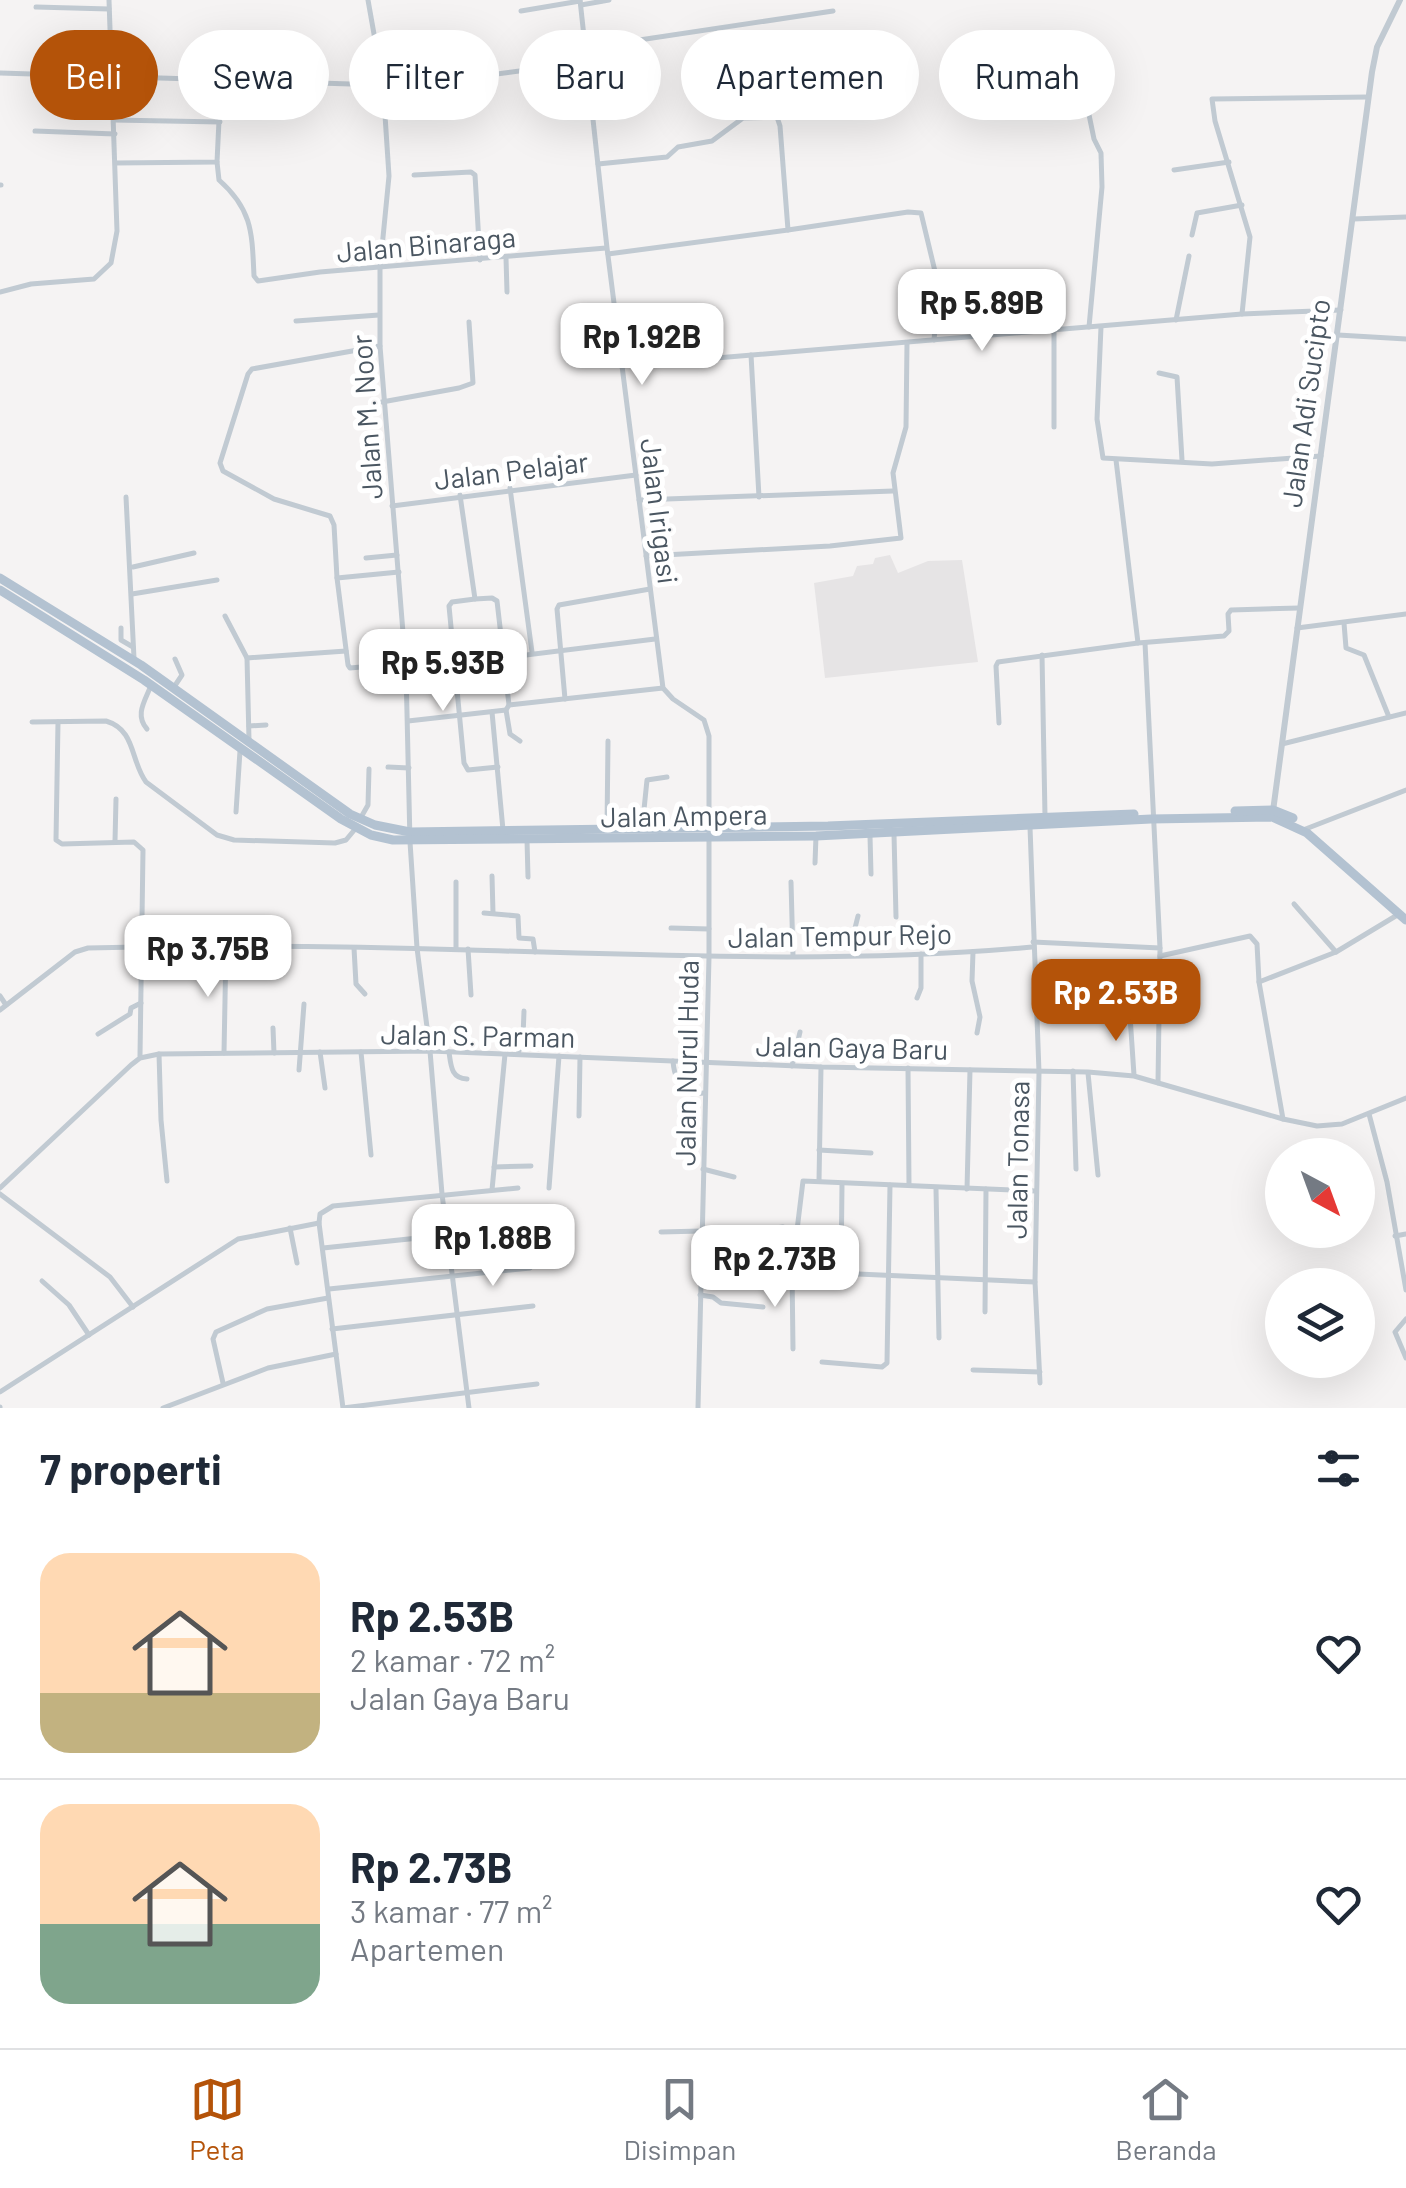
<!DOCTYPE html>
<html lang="id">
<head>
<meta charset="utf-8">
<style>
	:root { --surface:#fff; --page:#f6f6f7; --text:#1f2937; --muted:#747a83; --line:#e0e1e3; --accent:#b45309 }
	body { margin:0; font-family:Barlow,sans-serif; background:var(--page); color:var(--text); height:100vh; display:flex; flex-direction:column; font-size:38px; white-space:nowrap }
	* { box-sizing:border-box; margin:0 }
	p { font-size:32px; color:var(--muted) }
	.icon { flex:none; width:55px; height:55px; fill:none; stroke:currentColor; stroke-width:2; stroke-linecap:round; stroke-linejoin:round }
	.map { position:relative; height:1408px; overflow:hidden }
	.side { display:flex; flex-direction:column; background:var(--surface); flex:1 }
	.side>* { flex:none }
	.hud { position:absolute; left:30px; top:30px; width:1348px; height:90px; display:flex; gap:20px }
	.needle { width:65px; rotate:139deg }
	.buttons { position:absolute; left:1265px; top:1138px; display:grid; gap:20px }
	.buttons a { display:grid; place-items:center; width:110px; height:110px; border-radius:50%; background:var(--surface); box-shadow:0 10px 40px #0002; font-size:50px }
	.price { position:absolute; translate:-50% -85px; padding:0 22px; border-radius:20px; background:#fff; color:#222; font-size:32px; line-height:65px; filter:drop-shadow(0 2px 5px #0008) }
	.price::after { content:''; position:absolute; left:50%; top:60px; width:30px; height:22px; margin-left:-15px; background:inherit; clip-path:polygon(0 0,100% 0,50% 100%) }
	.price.on { background:var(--accent); color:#fff }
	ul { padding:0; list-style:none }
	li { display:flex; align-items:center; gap:30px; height:250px; padding:0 40px }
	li+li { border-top:2px solid var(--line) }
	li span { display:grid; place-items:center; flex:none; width:280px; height:200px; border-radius:30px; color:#555 }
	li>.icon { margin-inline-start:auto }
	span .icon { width:120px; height:120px; fill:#fffc; stroke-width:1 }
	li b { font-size:42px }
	h2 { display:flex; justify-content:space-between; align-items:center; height:120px; padding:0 40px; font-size:42px }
	.pill { padding:0 35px; border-radius:45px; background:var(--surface); box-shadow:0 10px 40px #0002; font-size:35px; line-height:90px }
	.pill.on { background:var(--accent); color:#fff }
	.menu { display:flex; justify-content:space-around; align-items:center; height:140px; border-top:2px solid var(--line); background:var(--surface); font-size:28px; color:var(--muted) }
	.menu a { display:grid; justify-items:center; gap:5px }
	.menu .on { color:var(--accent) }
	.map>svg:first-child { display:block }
	.education { fill:#e6e4e5 }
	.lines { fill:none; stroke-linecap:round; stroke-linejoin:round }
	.minor { stroke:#c1cad2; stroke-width:5 }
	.tertiary { stroke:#c1cad2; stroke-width:6 }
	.primary { stroke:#b3c2d1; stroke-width:9 }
	.labels { text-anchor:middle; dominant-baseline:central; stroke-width:10; stroke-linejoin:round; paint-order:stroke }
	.street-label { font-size:28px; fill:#4a5661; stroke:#fff }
</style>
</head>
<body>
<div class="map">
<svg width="1406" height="1408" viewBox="0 0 1406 1408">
	<rect width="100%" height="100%" fill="#f5f3f3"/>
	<!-- education -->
	<polygon class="education" points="890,555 898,573 928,561 962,560 978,662 825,678 814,583 853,576 857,566 873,564 875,558"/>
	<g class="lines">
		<!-- minor -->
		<g class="minor">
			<polyline points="368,0 383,85 389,176 380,268 380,346 406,670 410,842 417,948 430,1051 442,1194 469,1408"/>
			<polyline points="580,0 607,248 663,688 673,699 704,720 709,736 709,957 698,1408"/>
			<polyline points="581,5 609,0"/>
			<polyline points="36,7 109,9"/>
			<polyline points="521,11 580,1"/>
			<polyline points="586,48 833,11"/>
			<polyline points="0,73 383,85 445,81 587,62"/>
			<polyline points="1075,100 1085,101 1087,105 1094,139 1101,153 1102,187 1089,327"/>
			<polyline points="114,120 220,122"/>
			<polyline points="35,131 115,134"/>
			<path d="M217 162 219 180C253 210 252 234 254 276L258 281 320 272 606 248"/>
			<polyline points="116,163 217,162 221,79"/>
			<polyline points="598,164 667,157 678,147 712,141 743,118 777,117 780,126 788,230 608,254"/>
			<polyline points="1174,170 1229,162"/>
			<polyline points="414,175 471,172 475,175 480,260"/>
			<polyline points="0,185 1,185"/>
			<polyline points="1353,219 1406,217"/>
			<polyline points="788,230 908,212 921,213 939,288 934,340"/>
			<polyline points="1192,235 1197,213 1242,205"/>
			<polyline points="506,258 507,292"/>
			<polyline points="0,292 31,284 94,279 111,263 117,231 109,0"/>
			<polyline points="1242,314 1250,237 1215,121 1212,99 1368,97"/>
			<polyline points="1176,320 1189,256"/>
			<polyline points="296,321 379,315"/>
			<polyline points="1101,327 1097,419 1103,458 1212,464 1321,456"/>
			<polyline points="1054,331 1054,427"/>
			<polyline points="1338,335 1406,339"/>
			<polyline points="380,346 252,369 248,374 220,463 223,471 274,499 330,516 334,525 337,578 348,665 350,668 405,663"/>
			<polyline points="751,355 759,497"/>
			<polyline points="621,366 1242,314 1341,310"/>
			<polyline points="1159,373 1177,377 1182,460"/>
			<polyline points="382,402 459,388 473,383 469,322"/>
			<polyline points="1116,460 1138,643"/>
			<polyline points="510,488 532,652"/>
			<polyline points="460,495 475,599 492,598 497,601 509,705 506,710 510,734 520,741"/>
			<polyline points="126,497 134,658"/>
			<polyline points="639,500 893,491"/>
			<polyline points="392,506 636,475"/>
			<polyline points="646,556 830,546 901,538 893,473 906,427 907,343"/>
			<polyline points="366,558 397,555"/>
			<polyline points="133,567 194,553"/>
			<polyline points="337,578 399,572"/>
			<polyline points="132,594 217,580"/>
			<polyline points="475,599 452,602 449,606 464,763 468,770 498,767"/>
			<polyline points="225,616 247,658 249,740"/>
			<polyline points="1344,623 1346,648 1364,655 1389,717"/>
			<polyline points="121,628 121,640 133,647"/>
			<polyline points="1297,628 1406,614"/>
			<polyline points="1145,643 1160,948"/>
			<polyline points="1042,655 1045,816"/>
			<polyline points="247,658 346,651"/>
			<polyline points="406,670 655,639"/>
			<polyline points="174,687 182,675 175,659"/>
			<polyline points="565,699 557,609 559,605 650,589"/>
			<polyline points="509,705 663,688"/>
			<polyline points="492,712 503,830"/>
			<polyline points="408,721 506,710"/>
			<path d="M32 722 106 721C136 730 130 760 146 782L217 835 234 840 335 843 346 840 356 828"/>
			<polyline points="58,722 56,840 62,844 134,842 143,850 140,1056"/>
			<polyline points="999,723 996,666 998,662 1138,643 1224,636 1229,631 1228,614 1231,610 1299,608"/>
			<polyline points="249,726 266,725"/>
			<path d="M147 729C134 714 146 700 151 685"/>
			<polyline points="1282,744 1406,713"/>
			<polyline points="388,767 409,768"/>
			<polyline points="236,812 240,751"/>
			<polyline points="360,819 368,805 369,769"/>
			<polyline points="1030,827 1039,1072 1035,1282 1040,1383"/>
			<polyline points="607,828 608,741"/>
			<polyline points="642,829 647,780 667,777"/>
			<polyline points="1303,830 1406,790"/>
			<polyline points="894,834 896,917"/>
			<polyline points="870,836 871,874"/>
			<polyline points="527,840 528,877"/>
			<polyline points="115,841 116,799"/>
			<polyline points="815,863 816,836"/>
			<polyline points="492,876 493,913"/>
			<polyline points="791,882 793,956"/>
			<polyline points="1294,904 1336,952"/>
			<polyline points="484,913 518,916 519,938 533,939 535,952"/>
			<polyline points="671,928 709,929"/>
			<polyline points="1033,942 1160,948 1158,1083"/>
			<polyline points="354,948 356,984 365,994"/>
			<polyline points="456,949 456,882"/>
			<polyline points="468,949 471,995"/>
			<polyline points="973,952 972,981 980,1017 977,1033"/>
			<polyline points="853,955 853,936 858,916"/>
			<polyline points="1160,956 1250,936 1257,944 1259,982 1336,952 1399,914"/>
			<polyline points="1259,982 1283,1119"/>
			<polyline points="0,996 6,1005"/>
			<polyline points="1119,996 1129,1001 1134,1075"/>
			<polyline points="917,998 921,988 921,954"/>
			<path d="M0 1010 75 952 88 948C215 945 342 946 469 950 656 955 845 964 1032 947"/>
			<polyline points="273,1028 274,1053"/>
			<polyline points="98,1034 130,1014 131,1008 141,1003"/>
			<polyline points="320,1052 325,1088"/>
			<polyline points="361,1052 371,1155"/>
			<path d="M449 1052C451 1066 451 1078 467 1079"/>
			<polyline points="224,1053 226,947"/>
			<polyline points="159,1054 161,1120 167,1181"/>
			<polyline points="518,1054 523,1037 524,1011"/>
			<path d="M673 1061C674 1076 679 1086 692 1094L704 1093"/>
			<polyline points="792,1066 800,1032"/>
			<polyline points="908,1068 909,1185"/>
			<polyline points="299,1070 304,1004"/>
			<polyline points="1073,1071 1076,1169"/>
			<polyline points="1088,1073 1098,1175"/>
			<polyline points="1369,1114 1387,1182 1406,1290"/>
			<polyline points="579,1116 580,1057"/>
			<polyline points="819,1150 871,1153"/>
			<polyline points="494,1167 531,1166"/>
			<polyline points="703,1169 734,1177"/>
			<polyline points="819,1181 821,1067"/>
			<polyline points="0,1188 131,1065 140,1058 159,1054 430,1051 821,1067 1088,1072 1134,1076 1283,1119 1317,1126 1342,1124 1406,1098"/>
			<polyline points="518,1188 333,1206 320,1214 319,1223 343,1408 537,1384"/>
			<polyline points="549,1188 559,1056"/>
			<polyline points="936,1189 939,1338"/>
			<polyline points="967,1189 970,1070"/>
			<polyline points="492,1190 505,1054"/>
			<polyline points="0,1194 110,1277 133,1307"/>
			<polyline points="290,1228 297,1263"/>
			<polyline points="761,1230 783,1227 796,1233"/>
			<polyline points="661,1232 701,1231"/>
			<polyline points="1395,1236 1406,1234"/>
			<polyline points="323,1248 523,1227"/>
			<polyline points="792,1271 1035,1282"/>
			<polyline points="841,1274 842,1184"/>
			<polyline points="42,1281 69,1305 89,1335"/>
			<polyline points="329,1289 530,1268"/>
			<polyline points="700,1295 713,1297 721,1303 763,1307"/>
			<polyline points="985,1312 986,1189"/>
			<polyline points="1406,1319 1395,1332 1406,1358"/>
			<polyline points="332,1329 533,1306"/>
			<polyline points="793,1349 792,1271 803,1181 1036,1191"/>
			<polyline points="822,1362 882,1367 887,1363 890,1185"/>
			<polyline points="973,1370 1040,1372"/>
			<polyline points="223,1383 213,1339 216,1332 267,1309 328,1298"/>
			<polyline points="0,1392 238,1239 319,1223"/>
			<polyline points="0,1407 0,1408"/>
			<polyline points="163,1408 268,1368 336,1354"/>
		</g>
		<!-- tertiary -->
		<polyline class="tertiary" points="1273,811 1372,72 1377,47 1400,0"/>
		<!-- primary -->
		<g class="primary">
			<polyline points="0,578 141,665 350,814 375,825 410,832 828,826 1134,814"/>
			<polyline points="0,590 144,680 341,819 371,835 393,840 816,836 1151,819 1272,817 1307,833 1406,920"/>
			<polyline points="1235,811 1273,810 1293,818"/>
		</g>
	</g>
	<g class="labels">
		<!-- street labels -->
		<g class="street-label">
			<text transform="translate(426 244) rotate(-5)">Jalan Binaraga</text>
			<text transform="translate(1305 403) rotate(-82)">Jalan Adi Sucipto</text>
			<text transform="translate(366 417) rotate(-94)">Jalan M. Noor</text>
			<text transform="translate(511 470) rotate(-7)">Jalan Pelajar</text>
			<text transform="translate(660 511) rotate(83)">Jalan Irigasi</text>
			<text transform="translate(684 815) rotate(-1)">Jalan Ampera</text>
			<text transform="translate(840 935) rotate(-1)">Jalan Tempur Rejo</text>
			<text transform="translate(478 1035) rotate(1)">Jalan S. Parman</text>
			<text transform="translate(852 1047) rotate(1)">Jalan Gaya Baru</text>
			<text transform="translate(686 1063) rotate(-89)">Jalan Nurul Huda</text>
			<text transform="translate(1017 1160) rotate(-89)">Jalan Tonasa</text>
		</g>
	</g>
</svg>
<div class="buttons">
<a><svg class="needle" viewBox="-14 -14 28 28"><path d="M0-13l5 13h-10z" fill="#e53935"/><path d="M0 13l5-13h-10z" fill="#747a83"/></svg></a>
<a><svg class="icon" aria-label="layers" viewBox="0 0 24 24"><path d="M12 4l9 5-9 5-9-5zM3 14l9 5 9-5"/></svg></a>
</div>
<b class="price" style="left:982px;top:354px">Rp 5.89B</b>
<b class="price" style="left:642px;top:388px">Rp 1.92B</b>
<b class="price" style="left:443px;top:714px">Rp 5.93B</b>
<b class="price" style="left:208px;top:1000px">Rp 3.75B</b>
<b class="price on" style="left:1116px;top:1044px">Rp 2.53B</b>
<b class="price" style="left:493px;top:1289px">Rp 1.88B</b>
<b class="price" style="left:775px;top:1310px">Rp 2.73B</b>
<div class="hud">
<a class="pill on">Beli</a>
<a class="pill">Sewa</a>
<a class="pill">Filter</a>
<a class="pill">Baru</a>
<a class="pill">Apartemen</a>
<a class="pill">Rumah</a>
</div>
</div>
<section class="side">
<h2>7 properti<svg class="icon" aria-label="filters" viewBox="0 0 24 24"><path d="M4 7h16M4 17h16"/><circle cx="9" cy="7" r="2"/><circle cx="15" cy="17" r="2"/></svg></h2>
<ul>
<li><span style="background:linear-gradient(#ffd9b3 70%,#c2b280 0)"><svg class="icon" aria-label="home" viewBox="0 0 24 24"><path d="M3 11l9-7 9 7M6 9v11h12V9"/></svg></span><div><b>Rp 2.53B</b><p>2 kamar · 72 m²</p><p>Jalan Gaya Baru</p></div><svg class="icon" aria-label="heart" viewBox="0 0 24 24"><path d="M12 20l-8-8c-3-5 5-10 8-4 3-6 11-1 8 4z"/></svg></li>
<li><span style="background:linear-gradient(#ffd9b3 60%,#7fa58c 0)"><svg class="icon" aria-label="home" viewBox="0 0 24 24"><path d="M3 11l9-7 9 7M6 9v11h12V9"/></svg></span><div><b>Rp 2.73B</b><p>3 kamar · 77 m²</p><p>Apartemen</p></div><svg class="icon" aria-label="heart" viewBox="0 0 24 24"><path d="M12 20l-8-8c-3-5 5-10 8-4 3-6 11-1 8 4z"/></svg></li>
</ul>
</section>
<nav class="menu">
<a class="on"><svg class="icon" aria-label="map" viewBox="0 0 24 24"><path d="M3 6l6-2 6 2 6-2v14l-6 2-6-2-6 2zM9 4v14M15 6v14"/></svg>Peta</a>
<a><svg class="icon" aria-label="saved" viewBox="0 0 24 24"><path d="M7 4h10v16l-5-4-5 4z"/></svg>Disimpan</a>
<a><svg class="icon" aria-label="home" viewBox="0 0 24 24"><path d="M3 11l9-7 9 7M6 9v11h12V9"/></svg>Beranda</a>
</nav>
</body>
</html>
